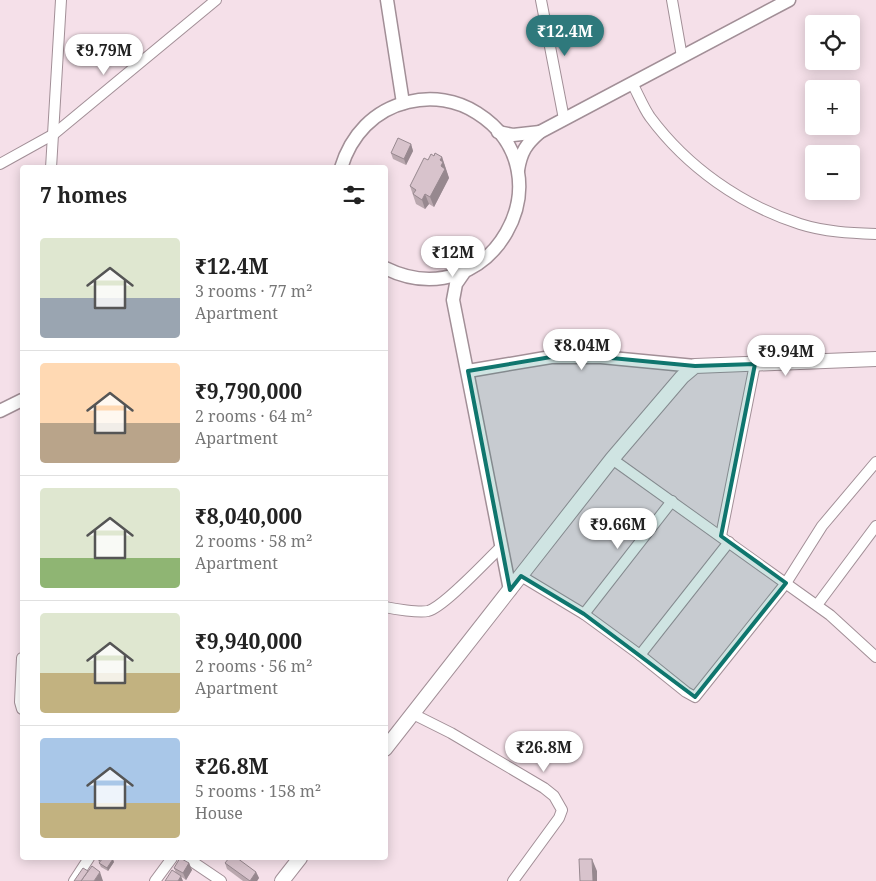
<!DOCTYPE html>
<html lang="en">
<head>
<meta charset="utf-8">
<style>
	:root { --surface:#fff; --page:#f6f6f6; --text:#222; --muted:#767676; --line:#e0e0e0; --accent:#2f797c }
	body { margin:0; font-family:"Noto Serif",serif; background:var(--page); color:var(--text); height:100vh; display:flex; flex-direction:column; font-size:19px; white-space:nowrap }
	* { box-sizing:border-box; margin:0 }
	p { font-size:16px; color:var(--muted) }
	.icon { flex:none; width:28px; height:28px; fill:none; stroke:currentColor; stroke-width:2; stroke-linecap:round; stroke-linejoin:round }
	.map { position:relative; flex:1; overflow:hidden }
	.side { position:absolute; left:20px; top:165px; width:368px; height:695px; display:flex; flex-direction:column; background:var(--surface); border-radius:5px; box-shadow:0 2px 12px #0003 }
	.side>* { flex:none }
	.fabs { position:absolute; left:805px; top:15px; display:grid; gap:10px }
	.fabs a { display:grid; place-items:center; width:55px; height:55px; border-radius:5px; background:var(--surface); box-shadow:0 2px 12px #0003; font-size:25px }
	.price { position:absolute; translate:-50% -42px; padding:0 11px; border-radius:18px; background:#fff; color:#222; font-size:16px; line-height:32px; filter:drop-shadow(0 1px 2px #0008) }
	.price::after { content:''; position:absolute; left:50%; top:30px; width:15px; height:11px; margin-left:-8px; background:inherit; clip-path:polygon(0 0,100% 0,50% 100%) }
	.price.on { background:var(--accent); color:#fff }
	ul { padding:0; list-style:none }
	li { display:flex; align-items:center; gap:15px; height:125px; padding:0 20px }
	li+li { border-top:1px solid var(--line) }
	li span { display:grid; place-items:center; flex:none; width:140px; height:100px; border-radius:5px; color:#555 }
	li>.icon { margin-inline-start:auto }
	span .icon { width:60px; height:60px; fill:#fffc; stroke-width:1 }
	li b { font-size:21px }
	h2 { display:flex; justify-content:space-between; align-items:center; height:60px; padding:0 20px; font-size:21px }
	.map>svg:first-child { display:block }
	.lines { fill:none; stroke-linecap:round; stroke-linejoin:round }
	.minor-casing { stroke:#a28f97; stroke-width:12 }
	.tertiary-casing { stroke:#a28f97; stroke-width:15 }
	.secondary-casing { stroke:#a28f97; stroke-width:16 }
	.minor { stroke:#fff; stroke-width:10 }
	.tertiary { stroke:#fff; stroke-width:12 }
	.secondary { stroke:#fff; stroke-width:14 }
	.wall { fill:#baa8af }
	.shaded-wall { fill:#97888f }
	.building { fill:#d8c3cc; stroke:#97888f }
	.marked { fill:#0f766e; fill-opacity:0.2; stroke:#0f766e; stroke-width:4; stroke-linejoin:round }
</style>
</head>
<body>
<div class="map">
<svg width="876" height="881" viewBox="0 0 876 881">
	<rect width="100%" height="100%" fill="#f5e0e9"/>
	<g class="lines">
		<defs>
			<g id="minor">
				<polyline points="541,0 564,119"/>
				<polyline points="672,0 682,57"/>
				<path d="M632 83C638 94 643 107 650 117 687 167 741 205 800 224 825 232 851 233 876 234"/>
				<polyline points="0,164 54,134 216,0"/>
				<polyline points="51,168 61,0"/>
				<polyline points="612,459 830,615 876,657"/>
				<polyline points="721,536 755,364"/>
				<polyline points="521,576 584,614 640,655 686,692 695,697 786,583 822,526 876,462"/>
				<polyline points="817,605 876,526"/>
				<path d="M385 607C394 609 419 613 428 611 444 607 486 561 501 547"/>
				<polyline points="584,614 672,501"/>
				<polyline points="640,655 729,542"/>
				<polyline points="22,658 20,702 22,709"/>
				<polyline points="413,714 451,733 544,788 554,796 562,810 559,818 513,881"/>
				<polyline points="187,858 221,881"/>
				<polyline points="74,881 89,858"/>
				<polyline points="155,881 172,858"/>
			</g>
			<g id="tertiary">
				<polyline points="387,0 403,103"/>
				<polyline points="498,132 513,135 540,132"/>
				<path d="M341 168C351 135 374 110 408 102 432 96 457 100 477 113 572 173 491 320 385 268"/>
				<path d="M518 170C521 152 526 144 540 132L789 0"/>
				<polyline points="465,271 456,284 453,300 510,590"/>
				<polyline points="468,371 551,357 601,357 695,366"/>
				<polyline points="0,411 22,400"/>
			</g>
			<g id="secondary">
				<polyline points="385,749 612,459 682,377 695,366 876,359"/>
				<polyline points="282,881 300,858"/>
			</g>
		</defs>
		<!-- minor casing -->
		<use href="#minor" class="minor-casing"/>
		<!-- tertiary casing -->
		<use href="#tertiary" class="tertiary-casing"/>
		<!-- secondary casing -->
		<use href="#secondary" class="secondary-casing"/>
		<!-- minor -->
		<use href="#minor" class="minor"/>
		<!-- tertiary -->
		<use href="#tertiary" class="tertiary"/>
		<!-- secondary -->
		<use href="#secondary" class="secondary"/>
	</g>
	<!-- wall -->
	<g class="wall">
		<polygon points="411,144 413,151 406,165 393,159 391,153"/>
		<polygon points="434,156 442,157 449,178 434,207 429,204 425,209 416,204 410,186 428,160"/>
		<polygon points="385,525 387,535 385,536"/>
		<polygon points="114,862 108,871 101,867 99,863"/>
		<polygon points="189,863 192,870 186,880 176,873 174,868"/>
		<polygon points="225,863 256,872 259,878 257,881 243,881 227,869"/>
	</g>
	<!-- shaded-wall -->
	<g class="shaded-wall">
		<polygon points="411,144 413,151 406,165 404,159"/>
		<polygon points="442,157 449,178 434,207 430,197 441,166 440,160"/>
		<polygon points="425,194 429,204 425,209 422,200"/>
		<polygon points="99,858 103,858 99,862 98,859"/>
		<polygon points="113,859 114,862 108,871 107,868"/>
		<polygon points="592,859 597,871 597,881 593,881"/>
		<polygon points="189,863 192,870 186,880 183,873"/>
		<polygon points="100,872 103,881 94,881"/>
		<polygon points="256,872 259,878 257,881 250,881"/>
		<polygon points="181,876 183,881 178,881"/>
	</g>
	<!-- building -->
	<g class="building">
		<polygon points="398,138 411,144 404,159 391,153"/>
		<polygon points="435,153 442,157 440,160 443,162 441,166 445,169 430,197 425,194 422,200 413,194 416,190 410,186 424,158 428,160 431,154 434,156"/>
		<polygon points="103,858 110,858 113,859 107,868 99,863"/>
		<polygon points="180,858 189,863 183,873 174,868"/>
		<polygon points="229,858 237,858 256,872 250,881 225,863"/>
		<polygon points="579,859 592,859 593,881 580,881"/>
		<polygon points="92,866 100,872 94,881 81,881"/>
		<polygon points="83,868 88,871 81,881 74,881"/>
		<polygon points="172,870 181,876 178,881 165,881"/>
	</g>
	<!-- marked area -->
	<path class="marked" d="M551 357H601L695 366 755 364 721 536 786 583 695 697 584 614 521 576 510 590 468 371Z"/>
</svg>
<div class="fabs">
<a><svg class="icon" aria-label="locate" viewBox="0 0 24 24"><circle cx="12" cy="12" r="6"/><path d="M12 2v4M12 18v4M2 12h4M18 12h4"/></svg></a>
<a>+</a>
<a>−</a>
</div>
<b class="price on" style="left:565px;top:57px">₹12.4M</b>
<b class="price" style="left:104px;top:76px">₹9.79M</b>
<b class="price" style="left:453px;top:278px">₹12M</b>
<b class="price" style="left:582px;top:371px">₹8.04M</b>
<b class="price" style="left:786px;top:377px">₹9.94M</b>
<b class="price" style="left:618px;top:550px">₹9.66M</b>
<b class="price" style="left:544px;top:773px">₹26.8M</b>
<section class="side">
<h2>7 homes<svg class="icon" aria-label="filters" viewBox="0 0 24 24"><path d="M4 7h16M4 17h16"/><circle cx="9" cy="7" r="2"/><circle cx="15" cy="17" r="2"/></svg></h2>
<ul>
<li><span style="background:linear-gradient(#dfe7d0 60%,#9aa5b1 0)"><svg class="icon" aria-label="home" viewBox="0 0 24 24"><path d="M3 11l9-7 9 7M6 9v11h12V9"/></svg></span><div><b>₹12.4M</b><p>3 rooms · 77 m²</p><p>Apartment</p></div></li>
<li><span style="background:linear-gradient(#ffd9b3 60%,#b9a48a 0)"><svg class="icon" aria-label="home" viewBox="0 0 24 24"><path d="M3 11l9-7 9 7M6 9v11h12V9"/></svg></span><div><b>₹9,790,000</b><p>2 rooms · 64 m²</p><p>Apartment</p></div></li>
<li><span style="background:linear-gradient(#dfe7d0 70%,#8fb573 0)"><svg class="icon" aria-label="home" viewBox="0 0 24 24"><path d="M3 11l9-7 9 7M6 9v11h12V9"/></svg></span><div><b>₹8,040,000</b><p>2 rooms · 58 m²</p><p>Apartment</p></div></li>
<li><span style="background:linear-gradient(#dfe7d0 60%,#c2b280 0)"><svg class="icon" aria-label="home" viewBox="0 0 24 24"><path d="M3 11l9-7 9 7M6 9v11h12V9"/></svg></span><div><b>₹9,940,000</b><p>2 rooms · 56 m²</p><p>Apartment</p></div></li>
<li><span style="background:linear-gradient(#a9c7e8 65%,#c2b280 0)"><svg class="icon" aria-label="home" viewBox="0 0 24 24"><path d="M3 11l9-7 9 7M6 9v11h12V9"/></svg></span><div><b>₹26.8M</b><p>5 rooms · 158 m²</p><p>House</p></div></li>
</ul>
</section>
</div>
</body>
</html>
